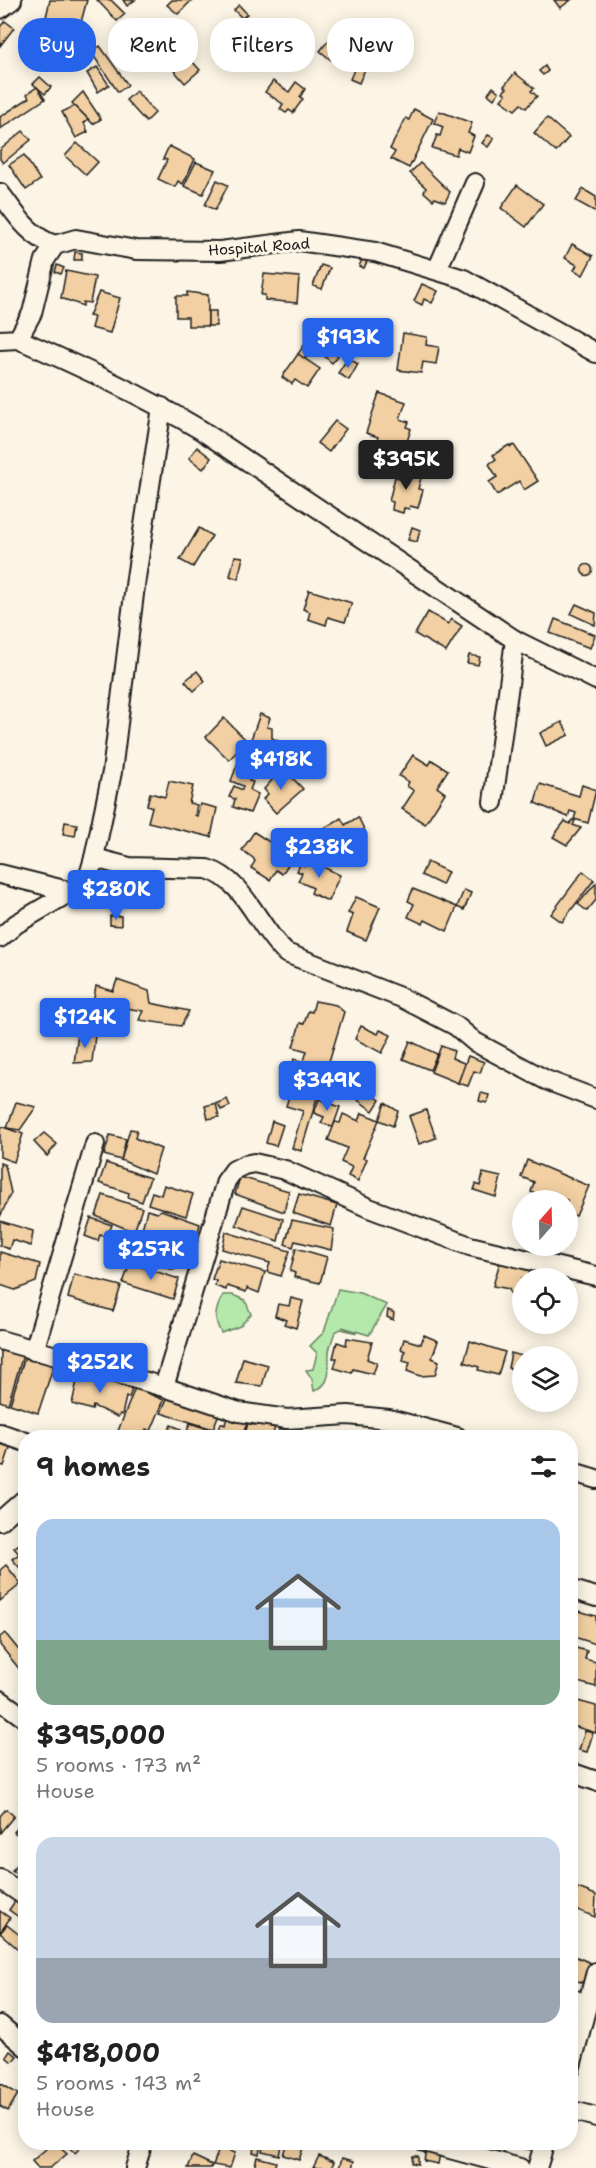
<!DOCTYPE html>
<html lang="en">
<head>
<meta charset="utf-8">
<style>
	:root { --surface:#fff; --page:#f6f6f6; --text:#222; --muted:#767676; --accent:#2563eb }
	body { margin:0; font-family:"Shantell Sans",sans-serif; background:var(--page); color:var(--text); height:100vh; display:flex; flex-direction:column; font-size:22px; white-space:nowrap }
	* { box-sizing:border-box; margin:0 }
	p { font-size:20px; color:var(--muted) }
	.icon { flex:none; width:33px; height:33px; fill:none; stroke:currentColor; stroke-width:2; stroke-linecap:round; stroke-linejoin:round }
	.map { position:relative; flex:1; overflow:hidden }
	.sheet { position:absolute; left:18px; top:1430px; width:560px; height:720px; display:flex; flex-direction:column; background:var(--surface); border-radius:24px; box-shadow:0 3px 15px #0003 }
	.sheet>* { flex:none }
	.banner { position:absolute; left:18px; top:18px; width:561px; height:54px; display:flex; gap:12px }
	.needle { width:39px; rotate:20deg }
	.buttons { position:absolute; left:512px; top:1190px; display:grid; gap:12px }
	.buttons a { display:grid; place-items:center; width:66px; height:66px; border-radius:50%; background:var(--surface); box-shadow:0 3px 15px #0003; font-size:30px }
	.price { position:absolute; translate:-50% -51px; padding:0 14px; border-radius:6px; background:var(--accent); color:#fff; font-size:20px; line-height:39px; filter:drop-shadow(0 2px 3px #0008) }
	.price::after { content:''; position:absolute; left:50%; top:36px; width:18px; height:14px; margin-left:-9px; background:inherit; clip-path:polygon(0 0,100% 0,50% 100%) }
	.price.current { background:#222; color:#fff }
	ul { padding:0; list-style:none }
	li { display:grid; align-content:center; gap:12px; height:318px; padding:0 18px }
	li span { display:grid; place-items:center; height:186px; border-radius:18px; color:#555 }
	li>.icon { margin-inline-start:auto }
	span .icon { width:108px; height:108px; fill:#fffc; stroke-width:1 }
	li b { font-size:26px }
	h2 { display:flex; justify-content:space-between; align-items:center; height:72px; padding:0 18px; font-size:26px }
	.pill { padding:0 21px; border-radius:24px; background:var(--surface); box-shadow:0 3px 15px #0003; font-size:21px; line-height:54px }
	.pill.current { background:var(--accent); color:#fff }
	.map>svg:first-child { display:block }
	.green { fill:#b4e9ab; stroke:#688264; stroke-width:1.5 }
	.building { fill:#f2d0a3; stroke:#1c1c1c; stroke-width:1.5 }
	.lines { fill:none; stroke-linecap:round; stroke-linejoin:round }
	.street-casing { stroke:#1c1c1c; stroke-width:22 }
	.street { stroke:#fcf5e5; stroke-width:18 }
	.labels { text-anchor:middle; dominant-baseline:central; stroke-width:6; stroke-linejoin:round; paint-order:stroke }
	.street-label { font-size:15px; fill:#1c1c1c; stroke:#fcf5e5 }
</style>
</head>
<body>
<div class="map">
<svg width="596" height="2168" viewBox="0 0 596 2168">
	<rect width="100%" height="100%" fill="#fcf5e5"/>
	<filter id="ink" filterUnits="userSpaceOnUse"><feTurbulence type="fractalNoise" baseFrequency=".0167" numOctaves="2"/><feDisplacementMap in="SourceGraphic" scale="12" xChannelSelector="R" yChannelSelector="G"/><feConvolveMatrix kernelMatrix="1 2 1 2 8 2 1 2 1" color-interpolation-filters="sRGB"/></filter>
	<g filter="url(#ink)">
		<!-- green -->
		<g class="green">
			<path d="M338 1289 360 1293 387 1305 369 1335 342 1327 357 1333 341 1329 335 1332C333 1338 330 1345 329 1352 328 1368 333 1384 314 1391L312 1379 306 1370 313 1369 317 1353 310 1346 324 1332Z"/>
			<path d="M223 1295H233L245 1300 251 1314 240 1326 221 1333C213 1318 215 1310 223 1295Z"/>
		</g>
		<!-- building -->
		<g class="building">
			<polygon points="50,0 87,0 80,26 46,17"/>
			<polygon points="97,0 111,0 125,14 117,21"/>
			<polygon points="123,0 135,0 127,6"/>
			<polygon points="172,0 192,0 178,14 167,5"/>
			<polygon points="554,0 571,0 560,8"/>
			<polygon points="239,5 247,14 242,18 234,10"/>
			<polygon points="5,21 14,28 0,46 0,27"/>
			<polygon points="328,41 339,50 331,60 320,51"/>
			<polygon points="100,46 128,85 118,92 91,52"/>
			<polygon points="178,46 200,70 185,83 164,59"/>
			<polygon points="357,63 366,67 359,83 350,79"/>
			<polygon points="545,66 548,71 543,75 539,71"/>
			<polygon points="97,67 109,85 98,92 87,73"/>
			<polygon points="515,73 534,88 531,91 537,96 526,108 521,104 515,110 501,100 506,94 503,92 507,88 504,86"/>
			<polygon points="40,77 51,87 45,94 33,84"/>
			<polygon points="273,81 289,92 296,82 305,89 300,97 303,99 293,113 289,110 286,113 280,109 283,104 265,92"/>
			<polygon points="37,87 45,99 0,129 0,117 29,98 27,94"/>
			<polygon points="493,87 499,92 494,99 488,94"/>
			<polygon points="136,91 155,113 146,122 126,100"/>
			<polygon points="83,92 101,119 93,124 72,103"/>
			<polygon points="75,106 88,119 84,123 88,132 76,138 62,112"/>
			<polygon points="414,109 433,119 409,168 391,159 395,152 390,149 406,118 409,120"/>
			<polygon points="439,111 472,123 468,133 474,136 468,152 458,148 456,155 432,148 437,135 440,136 443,127 434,123"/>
			<polygon points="547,118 569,137 556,152 534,133"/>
			<polygon points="23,131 31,140 3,163 0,159 0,150"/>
			<polygon points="488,135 494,138 488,147 482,143"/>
			<polygon points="77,143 98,162 86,175 65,156"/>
			<polygon points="169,146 195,159 183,184 178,181 175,187 158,179 167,160 163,159"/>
			<polygon points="24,155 40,180 26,190 9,165"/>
			<polygon points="196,162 215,170 203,194 184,186"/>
			<polygon points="420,163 450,192 445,202 435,198 433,200 424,192 426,188 410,173"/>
			<polygon points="217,180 228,185 215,210 205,205"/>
			<polygon points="517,185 543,204 526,227 501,208"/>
			<polygon points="583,189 596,197 596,212 576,201"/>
			<polygon points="572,244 593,256 583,275 574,270 577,265 565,258"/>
			<polygon points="75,252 82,253 82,260 74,260"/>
			<polygon points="363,258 368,259 364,268 359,266"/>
			<polygon points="57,265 64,268 61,274 55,272"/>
			<polygon points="321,265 330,268 322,289 313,286"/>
			<polygon points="66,271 95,277 90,303 83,302 83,306 61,298"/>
			<polygon points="264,274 299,277 297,303 265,300 265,295 261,295"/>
			<polygon points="422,284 438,291 432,303 424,299 422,305 414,301"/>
			<polygon points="99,292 120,298 110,333 91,328 94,317 89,316"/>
			<polygon points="187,292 208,295 208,326 188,326 188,317 176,317 176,296 187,296"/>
			<rect x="208" y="311" width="8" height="15"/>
			<polygon points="403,333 427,337 426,345 439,347 436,364 423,362 421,373 398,370"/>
			<polygon points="308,339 315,345 305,359 298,354"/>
			<polygon points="330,349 338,356 332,363 324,356"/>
			<polygon points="298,354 320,369 307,388 295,380 292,384 282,377"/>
			<polygon points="348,358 358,364 349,380 338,373"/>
			<polygon points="379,393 406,402 400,419 409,422 407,427 411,429 401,461 373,452 378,437 366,433"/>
			<polygon points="335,421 346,429 329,452 317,443"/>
			<polygon points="509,445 511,447 514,445 538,481 524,490 519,481 497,495 489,482 497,477 489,464 496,459 493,455"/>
			<polygon points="197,447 211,458 203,469 189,458"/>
			<polygon points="402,469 422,474 418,489 423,490 418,508 410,506 409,509 404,508 403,513 392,510 393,502 389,501 395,477 400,478"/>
			<polygon points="412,527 420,530 417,542 408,540"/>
			<polygon points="199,528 212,536 193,567 180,560"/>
			<polygon points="235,556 243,557 238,579 230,576"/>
			<circle cx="587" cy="570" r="5.5"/>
			<polygon points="309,590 352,603 345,622 328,617 326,625 308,619 310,612 303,609"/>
			<polygon points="576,604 596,613 595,625 571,614"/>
			<polygon points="428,612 448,624 451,619 462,626 446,652 415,634"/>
			<polygon points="555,619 595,635 590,648 550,633"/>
			<polygon points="469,655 480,657 478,665 467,663"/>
			<polygon points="197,671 205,681 194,691 185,681"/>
			<polygon points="260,714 270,718 267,727 272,728 272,738 278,741 269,766 266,765 264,772 257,769 259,761 245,756"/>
			<polygon points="224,718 247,741 229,760 206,737"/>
			<polygon points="562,722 569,735 546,746 540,733"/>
			<polygon points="413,755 429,765 432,760 448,770 437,787 445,793 425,824 402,809 414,791 407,786 409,782 399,776"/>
			<polygon points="240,757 256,763 249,781 253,782 250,790 258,794 250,813 233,807 235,799 229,797 234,786 242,790 243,786 231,781"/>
			<polygon points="283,768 303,789 276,813 263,799 268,794 264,789"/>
			<polygon points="169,781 193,786 189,803 197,805 195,815 197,816 200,804 217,808 211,837 148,822 152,807 147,805 150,793 165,797"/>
			<polygon points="540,784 579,796 582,785 596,790 588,823 574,819 576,813 570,811 568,817 535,803"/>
			<polygon points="358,817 365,831 354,837 360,846 333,862 316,833 341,818 345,825"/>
			<polygon points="572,820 575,821 573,825 581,828 567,845 553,837 565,821 570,824"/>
			<polygon points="65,822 77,824 75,836 63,834"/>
			<polygon points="254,832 293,857 282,874 276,870 270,880 251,868 255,861 253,858 242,850"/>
			<polygon points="309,860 340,875 328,901 311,893 313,888 298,881 302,873 297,871 300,864 306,866"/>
			<polygon points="427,862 448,872 442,885 421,875"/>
			<polygon points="583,871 594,880 562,922 551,914"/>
			<polygon points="596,883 596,900 587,911 578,904"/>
			<polygon points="413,889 457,907 447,931 425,920 423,924 408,917 414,904 408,901"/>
			<polygon points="464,890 471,893 464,910 457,907"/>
			<polygon points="356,897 380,907 366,940 347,932 353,915 348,913"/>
			<polygon points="110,916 121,916 121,926 110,925"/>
			<polygon points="117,980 149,991 151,1003 189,1011 181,1026 139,1020 143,1011 121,1007 118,1014 92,1010 96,986 113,991"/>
			<polygon points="315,1001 336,1005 344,1012 327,1068 304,1061 307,1051 293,1047 300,1023 304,1024 308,1011 312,1012"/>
			<polygon points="361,1026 378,1034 380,1030 391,1035 382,1053 355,1039"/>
			<polygon points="78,1034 95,1035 92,1062 74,1063"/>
			<polygon points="410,1041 437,1054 430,1070 403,1059"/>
			<polygon points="441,1046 454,1051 452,1058 466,1064 458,1083 431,1072"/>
			<polygon points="468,1056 484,1062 480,1073 474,1071 468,1086 458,1083"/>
			<polygon points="294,1059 326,1068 301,1151 292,1148 303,1111 286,1106 296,1074 290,1072"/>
			<polygon points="365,1090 380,1100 373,1111 358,1100"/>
			<polygon points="481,1093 489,1095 487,1103 479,1101"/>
			<polygon points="227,1099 230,1106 221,1110 218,1103"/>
			<polygon points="319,1099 340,1107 333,1127 321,1123 324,1117 314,1113"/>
			<polygon points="16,1102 36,1107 20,1130 7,1128"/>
			<polygon points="216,1103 219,1117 208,1119 205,1106"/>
			<polygon points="385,1103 398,1111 393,1126 379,1120"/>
			<polygon points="426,1110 436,1138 419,1144 409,1116"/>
			<polygon points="362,1113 379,1120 363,1158 367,1159 358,1181 348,1176 352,1167 341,1162 347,1148 328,1140 335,1122 340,1123 343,1114 359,1121"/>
			<polygon points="272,1121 283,1125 276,1146 266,1143"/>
			<polygon points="0,1126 23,1134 14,1162 0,1157"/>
			<polygon points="130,1129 137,1130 135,1138 161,1149 153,1174 121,1160"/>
			<polygon points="44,1133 57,1144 47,1156 34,1142"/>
			<polygon points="110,1135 126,1139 121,1160 104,1155"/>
			<polygon points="527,1160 589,1186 576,1216 567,1213 567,1200 555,1200 531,1192 534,1182 521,1177"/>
			<polygon points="0,1163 5,1165 11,1193 0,1217"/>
			<polygon points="106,1163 150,1178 142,1202 128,1197 129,1193 99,1183"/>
			<polygon points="483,1173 501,1177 496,1197 474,1190 476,1184 480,1186"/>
			<polygon points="240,1177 289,1191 284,1212 235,1194"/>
			<polygon points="164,1185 193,1194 186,1216 148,1204 152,1192 161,1195"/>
			<polygon points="299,1194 337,1205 331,1226 293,1213"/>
			<polygon points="103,1195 142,1208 134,1232 96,1216"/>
			<polygon points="243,1206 283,1219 278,1241 236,1225"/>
			<polygon points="147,1210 157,1213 161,1210 200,1224 194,1245 142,1229"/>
			<polygon points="91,1218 112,1225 107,1237 100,1235 98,1241 85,1236"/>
			<polygon points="292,1220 334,1229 331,1250 295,1241 293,1247 285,1244"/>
			<polygon points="0,1221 33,1231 31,1246 12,1240 9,1249 0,1246"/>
			<polygon points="226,1232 290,1251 281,1276 267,1272 270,1263 222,1249"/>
			<polygon points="137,1235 185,1250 182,1258 178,1257 174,1270 131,1257"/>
			<polygon points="296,1248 327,1257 320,1283 294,1277 295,1273 290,1271"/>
			<polygon points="0,1252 40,1264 36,1282 15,1290 0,1285"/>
			<polygon points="219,1259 265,1272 259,1293 247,1288 246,1292 227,1286 226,1290 215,1286 216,1281 212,1279"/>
			<polygon points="500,1262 530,1271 528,1278 522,1278 522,1292 520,1291 518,1297 510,1293 509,1289 493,1286"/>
			<polygon points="130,1263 179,1279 173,1299 123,1283"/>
			<polygon points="74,1274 121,1286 113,1311 68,1298"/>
			<polygon points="291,1298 303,1301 296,1328 284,1324 286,1320 275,1316 278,1304 289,1306"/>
			<polygon points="388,1310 394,1313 393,1320 387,1317"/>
			<polygon points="424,1335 438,1341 432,1358 439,1361 435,1375 420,1376 407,1371 410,1363 403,1361 405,1351 401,1349 404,1339 421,1344"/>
			<polygon points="347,1338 372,1342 367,1359 377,1363 373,1374 353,1369 352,1373 334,1368 337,1358 333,1358 337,1342 346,1345"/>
			<polygon points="470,1341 505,1352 498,1375 478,1370 479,1367 464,1362"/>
			<polygon points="1,1348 23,1355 8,1404 0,1401"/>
			<polygon points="511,1353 522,1356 522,1388 515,1386 518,1377 512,1375 513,1369 508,1368"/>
			<polygon points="25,1356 54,1365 38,1413 10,1404"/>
			<polygon points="243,1358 268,1365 262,1386 236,1383"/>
			<polygon points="79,1371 132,1389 129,1398 126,1397 122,1415 120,1414 118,1417 93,1406 92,1410 72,1404"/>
			<polygon points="135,1388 164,1400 151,1431 146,1429 143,1437 133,1433 132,1436 118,1431"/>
			<polygon points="168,1396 220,1411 213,1429 161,1413"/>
			<polygon points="227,1417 247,1423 242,1437 217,1436 221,1423 225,1425"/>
			<polygon points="255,1421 275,1427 272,1437 244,1437 248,1423 254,1425"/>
			<polygon points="190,1423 211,1430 208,1437 185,1437"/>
			<polygon points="171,1425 181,1429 178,1437 166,1437"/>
			<polygon points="279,1429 297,1435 296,1437 277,1437"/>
			<polygon points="0,1437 12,1442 4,1466 0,1465"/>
			<polygon points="26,1539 26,1575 12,1559 19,1554 14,1548"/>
			<polygon points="6,1565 21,1584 0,1601 0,1570"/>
			<polygon points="579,1611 596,1616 596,1644 571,1636"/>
			<polygon points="5,1633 26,1659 25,1676 0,1645 0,1637"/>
			<polygon points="576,1648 587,1651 585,1659 596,1662 596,1687 570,1680 570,1657 574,1656"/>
			<polygon points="570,1691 576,1693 574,1700 596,1706 596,1733 573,1726 570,1731"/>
			<polygon points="585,1731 593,1733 587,1752 579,1750"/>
			<polygon points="26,1792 26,1806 19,1801"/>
			<polygon points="6,1809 14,1816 0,1833 0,1816"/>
			<polygon points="26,1817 26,1836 23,1839 14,1832"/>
			<polygon points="26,1862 26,1880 12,1871 18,1863 23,1866"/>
			<polygon points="570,1885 596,1895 595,1917 570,1907"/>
			<polygon points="15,1901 26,1909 26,1922 9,1910"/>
			<polygon points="0,1911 10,1918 0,1933"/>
			<polygon points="7,1925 26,1940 18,1949 0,1933"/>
			<polygon points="572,1955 591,1963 583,1983 570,1978"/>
			<polygon points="570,2012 578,2015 572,2032 570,2031"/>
			<polygon points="10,2051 17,2056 12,2062 6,2057"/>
			<polygon points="0,2083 18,2094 8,2111 0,2106"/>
			<polygon points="54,2142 67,2154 50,2168 38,2168 32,2161"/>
			<polygon points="63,2142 86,2142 75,2153"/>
			<polygon points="264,2142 282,2142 279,2155 262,2151"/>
			<polygon points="287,2142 305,2142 299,2160 283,2155"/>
			<polygon points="523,2142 540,2142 536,2151 521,2148"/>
			<polygon points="254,2146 260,2147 259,2154 253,2152"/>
			<polygon points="220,2147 235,2153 230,2168 213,2165"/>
			<polygon points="426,2150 440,2153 438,2164 424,2161"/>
			<polygon points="193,2156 212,2165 211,2168 188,2168"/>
			<polygon points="319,2156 334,2162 331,2168 313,2168"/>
			<polygon points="413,2156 418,2156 418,2164 412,2163"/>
			<polygon points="257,2157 276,2162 274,2168 254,2168"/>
			<polygon points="342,2158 354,2161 352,2168 339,2168"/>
		</g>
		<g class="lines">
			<defs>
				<g id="street">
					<polyline points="0,9 12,0"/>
					<path d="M0 193C16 214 29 237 55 245"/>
					<polyline points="437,270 475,183"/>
					<path d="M18 339C81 367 142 395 201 430L515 640 596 680"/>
					<polyline points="0,340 18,339 32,313 45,260 55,245 76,239 136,250 220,251 299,241 375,252 464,279 596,353"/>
					<polyline points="493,802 515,640"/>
					<path d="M94 858 129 867 207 869C245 880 258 928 286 953L402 998 456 1026 475 1042 546 1080 596 1099"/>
					<polyline points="0,874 72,892"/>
					<polyline points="0,938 16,924 82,885 89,875 94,858 112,772 136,578 162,407"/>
					<polyline points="0,1340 164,1387 239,1412 287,1419 348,1415 389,1419 457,1437"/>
					<polyline points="34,1351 95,1144"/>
					<polyline points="164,1387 226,1181 234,1170 244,1165 254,1163 285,1170 369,1208 470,1246 596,1276"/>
					<polyline points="0,1433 26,1442"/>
					<polyline points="570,1471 596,1479"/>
					<polyline points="0,1521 26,1498"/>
					<polyline points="570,1589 596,1597"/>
					<polyline points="0,1700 26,1719"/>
					<polyline points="570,1772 596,1781"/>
					<polyline points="0,1879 26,1897"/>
					<polyline points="570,1998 587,2004"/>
					<polyline points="0,2025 26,2047"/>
					<polyline points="570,2070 596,1972"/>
					<polyline points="570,2110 596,2117"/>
					<polyline points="424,2142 520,2168"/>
					<polyline points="135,2168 143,2142"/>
					<polyline points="537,2168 545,2142"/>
				</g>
			</defs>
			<!-- street casing -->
			<use href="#street" class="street-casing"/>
			<!-- street -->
			<use href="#street" class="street"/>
		</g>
	</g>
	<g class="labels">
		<!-- street labels -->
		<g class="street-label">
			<text transform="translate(259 247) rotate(-4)">Hospital Road</text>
		</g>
	</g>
</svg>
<div class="buttons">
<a><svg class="needle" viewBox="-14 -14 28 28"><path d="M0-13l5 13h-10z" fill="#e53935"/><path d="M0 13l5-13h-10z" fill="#767676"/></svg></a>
<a><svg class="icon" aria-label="locate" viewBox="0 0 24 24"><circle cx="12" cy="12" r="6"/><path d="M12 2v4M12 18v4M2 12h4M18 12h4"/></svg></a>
<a><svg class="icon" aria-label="layers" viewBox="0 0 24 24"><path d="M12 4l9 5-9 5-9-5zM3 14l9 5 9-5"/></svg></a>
</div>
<b class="price" style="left:348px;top:369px">$193K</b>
<b class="price current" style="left:406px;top:491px">$395K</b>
<b class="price" style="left:281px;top:791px">$418K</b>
<b class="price" style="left:319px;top:879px">$238K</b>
<b class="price" style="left:116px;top:921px">$280K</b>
<b class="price" style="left:85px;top:1049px">$124K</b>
<b class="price" style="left:327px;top:1112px">$349K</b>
<b class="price" style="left:151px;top:1281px">$257K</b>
<b class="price" style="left:100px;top:1394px">$252K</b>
<div class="banner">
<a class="pill current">Buy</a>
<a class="pill">Rent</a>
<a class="pill">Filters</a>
<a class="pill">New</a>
</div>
<section class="sheet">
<h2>9 homes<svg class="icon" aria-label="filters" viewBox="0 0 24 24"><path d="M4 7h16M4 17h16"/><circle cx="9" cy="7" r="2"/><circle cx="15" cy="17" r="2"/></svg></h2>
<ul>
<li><span style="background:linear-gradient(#a9c7e8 65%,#7fa58c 0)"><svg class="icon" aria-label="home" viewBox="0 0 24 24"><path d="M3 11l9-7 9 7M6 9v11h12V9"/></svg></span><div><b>$395,000</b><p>5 rooms · 173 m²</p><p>House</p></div></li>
<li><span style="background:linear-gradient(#c9d6e8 65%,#9aa5b1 0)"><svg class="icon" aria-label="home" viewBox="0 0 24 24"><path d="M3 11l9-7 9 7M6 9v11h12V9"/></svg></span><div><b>$418,000</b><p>5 rooms · 143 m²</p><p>House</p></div></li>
</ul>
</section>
</div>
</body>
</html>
